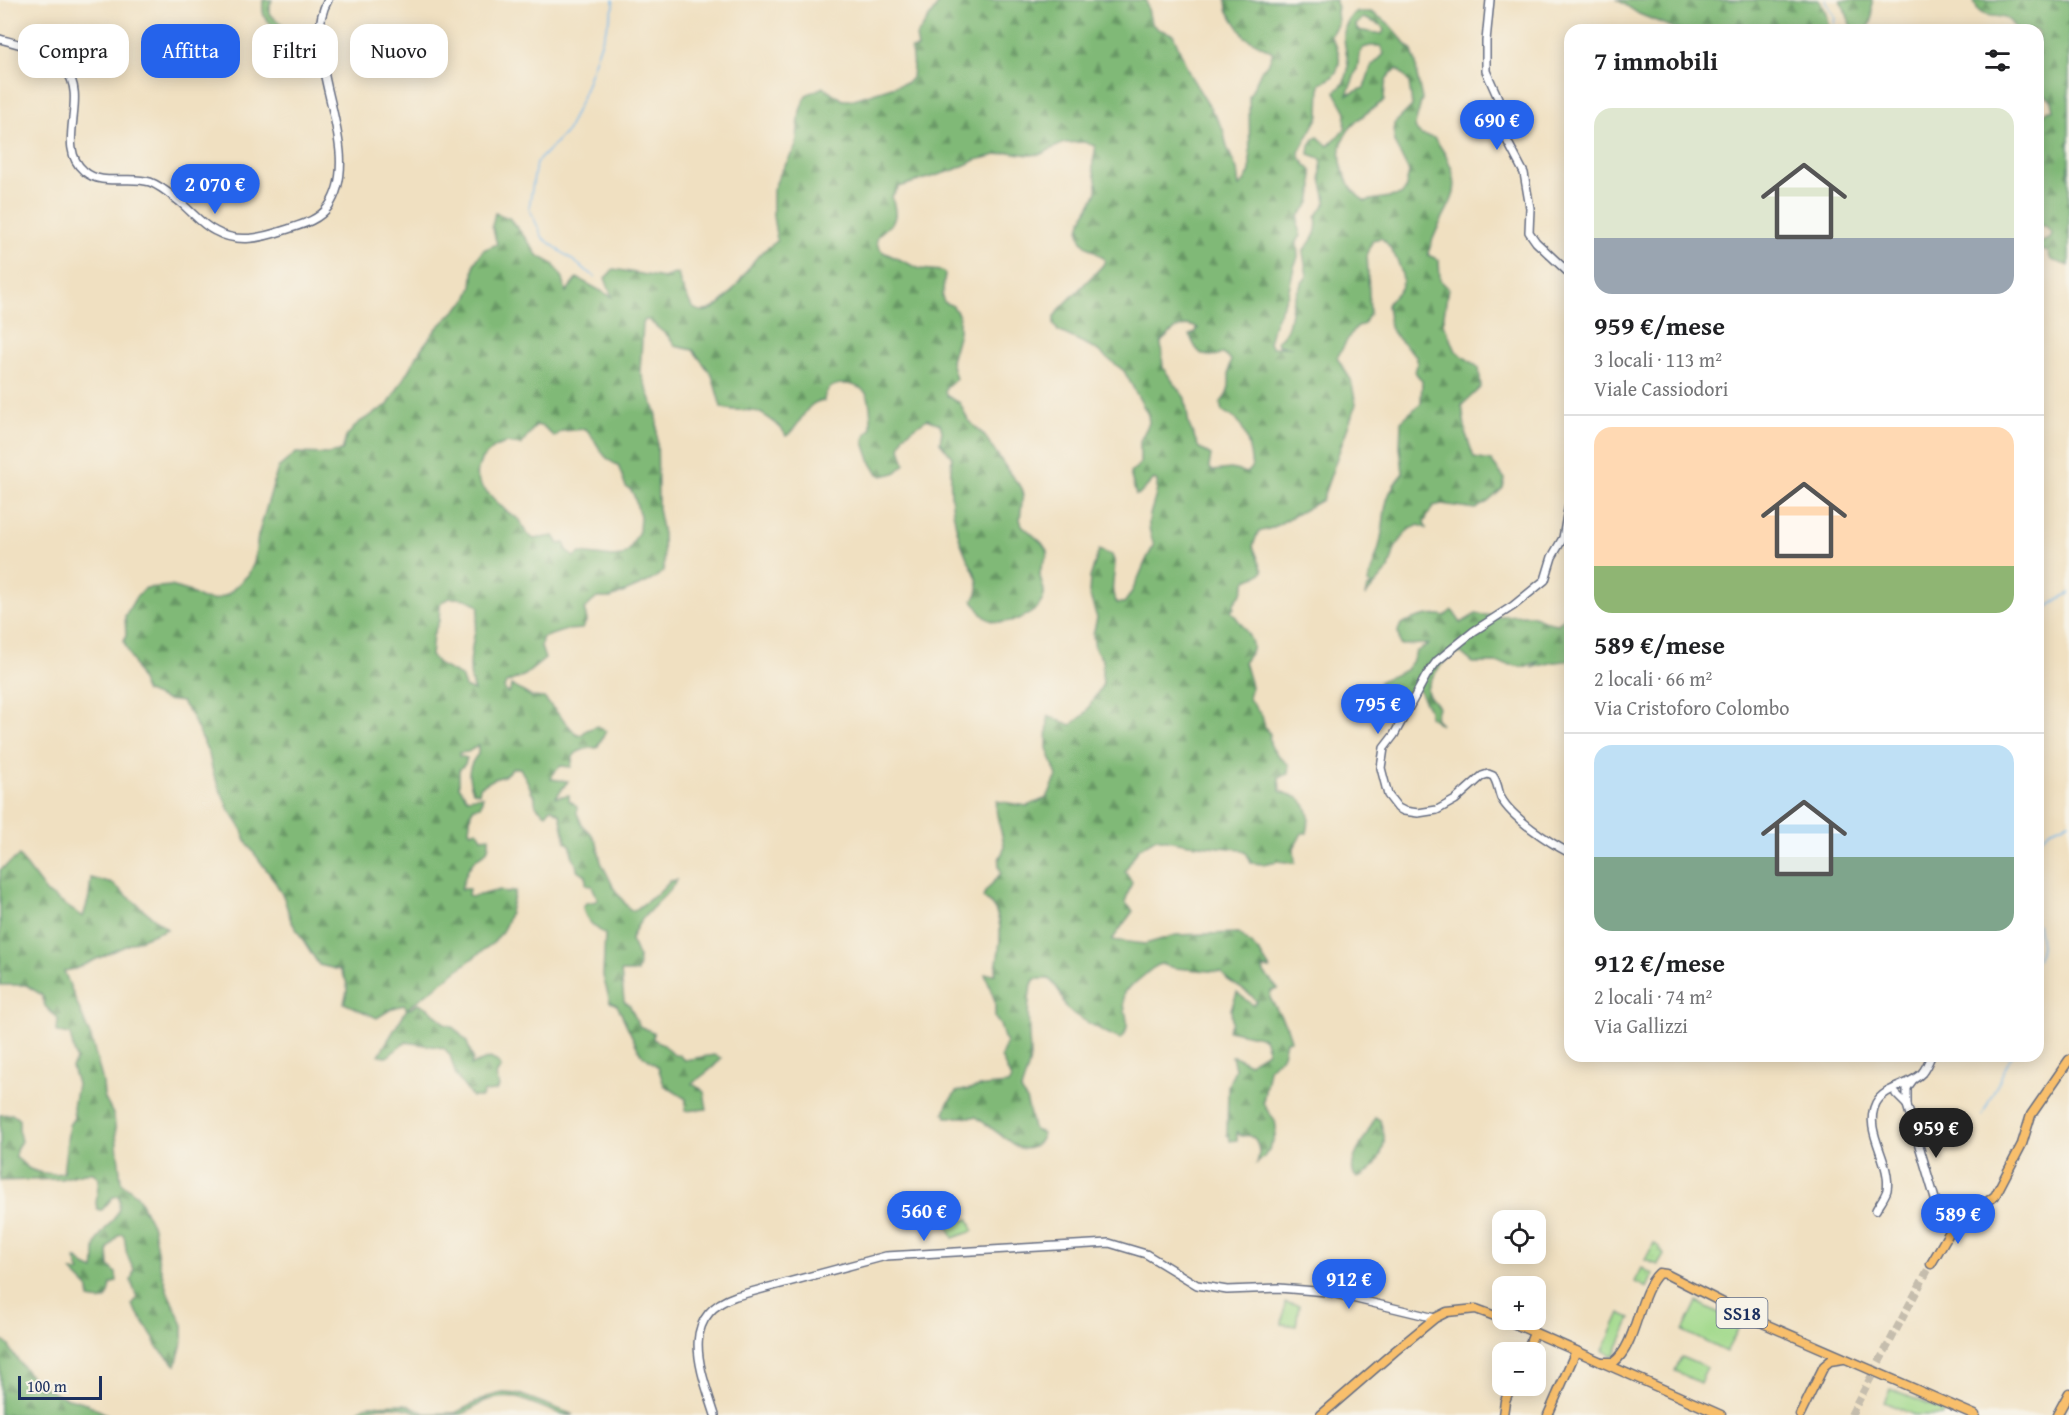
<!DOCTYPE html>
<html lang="it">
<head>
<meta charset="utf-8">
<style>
	:root { --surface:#fff; --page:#f6f6f6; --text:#202124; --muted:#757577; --line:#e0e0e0; --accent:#2563eb }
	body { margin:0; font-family:"Gentium Book Plus",serif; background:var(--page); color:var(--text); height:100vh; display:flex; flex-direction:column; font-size:22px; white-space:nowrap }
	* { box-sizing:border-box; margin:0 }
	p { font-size:20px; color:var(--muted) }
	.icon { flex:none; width:33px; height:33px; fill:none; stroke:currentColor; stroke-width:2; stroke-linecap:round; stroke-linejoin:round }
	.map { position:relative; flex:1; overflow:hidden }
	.panel { position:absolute; left:1564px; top:24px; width:480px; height:1038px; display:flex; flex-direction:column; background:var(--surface); border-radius:18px; box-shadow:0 3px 15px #0003 }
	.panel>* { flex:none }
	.banner { position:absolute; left:18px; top:24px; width:570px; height:54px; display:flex; gap:12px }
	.tools { position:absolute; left:1492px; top:1210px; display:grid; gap:12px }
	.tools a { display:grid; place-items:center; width:54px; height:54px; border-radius:12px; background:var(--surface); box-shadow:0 3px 15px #0003; font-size:30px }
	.scale { position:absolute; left:18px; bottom:15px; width:84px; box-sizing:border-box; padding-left:6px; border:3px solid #1b2f5e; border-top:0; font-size:16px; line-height:21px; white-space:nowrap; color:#1b2f5e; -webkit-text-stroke:4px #f7f3e8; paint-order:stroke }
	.price { position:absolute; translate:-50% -51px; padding:0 14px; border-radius:21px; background:var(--accent); color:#fff; font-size:20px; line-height:39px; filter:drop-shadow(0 2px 3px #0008) }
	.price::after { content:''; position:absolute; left:50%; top:36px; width:18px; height:14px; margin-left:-9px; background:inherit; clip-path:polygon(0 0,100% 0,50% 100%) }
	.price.on { background:#222; color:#fff }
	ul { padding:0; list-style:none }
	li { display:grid; align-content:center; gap:12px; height:318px; padding:0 30px }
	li+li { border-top:2px solid var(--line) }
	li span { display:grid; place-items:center; height:186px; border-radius:18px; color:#555 }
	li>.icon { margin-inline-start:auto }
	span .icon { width:108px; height:108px; fill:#fffc; stroke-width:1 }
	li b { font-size:26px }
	h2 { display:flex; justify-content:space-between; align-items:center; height:72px; padding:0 30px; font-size:26px }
	.pill { padding:0 21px; border-radius:18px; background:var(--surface); box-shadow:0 3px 15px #0003; font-size:21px; line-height:54px }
	.pill.on { background:var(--accent); color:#fff }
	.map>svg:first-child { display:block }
	.grass { fill:url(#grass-dots); stroke:#5e8474; stroke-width:1.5 }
	.forest { fill:url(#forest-firs); stroke:#4e746a; stroke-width:1.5; fill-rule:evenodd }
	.park { fill:#a1d98b; stroke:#5e8474; stroke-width:1.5 }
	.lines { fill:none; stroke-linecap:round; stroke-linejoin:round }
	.stream { stroke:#78bbee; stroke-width:1.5 }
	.major-tunnel { stroke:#c5bdad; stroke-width:8; stroke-dasharray:8 4; stroke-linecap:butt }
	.minor-casing { stroke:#666d81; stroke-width:10 }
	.major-casing { stroke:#666d81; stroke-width:11 }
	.minor { stroke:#fff; stroke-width:7 }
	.major { stroke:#f8bf6c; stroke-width:8 }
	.labels { text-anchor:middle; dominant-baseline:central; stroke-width:4.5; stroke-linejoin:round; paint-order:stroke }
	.shield { fill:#f7f3e8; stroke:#5d6a87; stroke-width:1.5 }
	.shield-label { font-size:18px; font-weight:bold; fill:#1b2f5e }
</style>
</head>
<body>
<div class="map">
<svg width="2069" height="1415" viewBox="0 0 2069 1415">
	<defs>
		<pattern id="grass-dots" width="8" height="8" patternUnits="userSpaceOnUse" patternTransform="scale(1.5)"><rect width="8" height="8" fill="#a1d98b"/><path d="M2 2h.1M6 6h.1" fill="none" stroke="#8abb7a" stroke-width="1.8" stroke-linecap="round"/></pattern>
		<pattern id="forest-firs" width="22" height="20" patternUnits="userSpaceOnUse" patternTransform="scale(1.5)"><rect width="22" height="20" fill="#80b977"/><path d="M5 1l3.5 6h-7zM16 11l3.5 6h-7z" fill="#689765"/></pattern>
	</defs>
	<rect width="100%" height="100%" fill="#f7f3e8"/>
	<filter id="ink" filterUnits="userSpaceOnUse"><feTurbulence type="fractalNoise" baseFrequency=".0167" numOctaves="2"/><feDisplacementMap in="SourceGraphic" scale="12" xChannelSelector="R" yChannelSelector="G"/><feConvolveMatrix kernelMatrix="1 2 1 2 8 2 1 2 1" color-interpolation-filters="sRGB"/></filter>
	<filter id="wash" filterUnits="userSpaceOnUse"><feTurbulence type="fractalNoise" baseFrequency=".008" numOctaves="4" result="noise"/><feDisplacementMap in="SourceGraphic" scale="24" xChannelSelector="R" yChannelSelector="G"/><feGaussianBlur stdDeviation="1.35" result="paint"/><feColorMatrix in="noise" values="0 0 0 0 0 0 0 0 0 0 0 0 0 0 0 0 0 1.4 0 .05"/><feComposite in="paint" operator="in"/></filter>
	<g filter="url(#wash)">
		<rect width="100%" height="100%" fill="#f0e0c1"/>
		<!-- grass -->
		<g class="grass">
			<polygon points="1654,1243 1660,1248 1664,1255 1658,1265 1645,1260"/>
			<polygon points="1642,1268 1653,1274 1647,1288 1635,1282"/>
		</g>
		<!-- forest -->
		<g class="forest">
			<path d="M263 0H272L270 5V15L287 28 291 44C288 40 285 36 281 32 268 20 261 22 263 0Z"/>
			<path d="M941 0H1146L1151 23 1158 29 1173 34 1190 75 1223 129 1227 147 1237 170 1239 186 1244 182 1250 172 1249 97 1261 71 1269 62 1273 52 1245 37 1227 10 1226 0H1336L1338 23 1330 36C1339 47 1344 64 1333 76 1330 80 1324 81 1320 83L1319 116 1299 152 1301 159 1312 172 1313 187 1310 203 1299 216 1298 227 1301 236 1297 241 1298 257 1294 267 1288 294 1274 324 1269 343 1272 347H1292L1278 345 1277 341C1290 330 1289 321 1292 306 1295 295 1300 285 1307 276L1303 252C1312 239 1319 233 1316 217L1326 202C1324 186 1318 178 1322 162L1320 158 1309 154 1310 145 1314 139 1318 137 1328 146 1345 129 1346 112 1335 92C1367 65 1326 39 1355 12H1371L1387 22 1412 51 1416 63 1417 76 1422 99 1415 125 1416 130 1421 135 1434 138C1446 153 1461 179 1452 199 1444 218 1432 234 1428 255L1439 260 1440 280 1448 288 1443 322 1456 351 1479 368 1481 387 1462 405 1466 434 1474 458 1491 461 1505 479 1503 488 1488 502 1475 509 1442 504 1433 506 1424 523 1426 528 1419 525 1408 530 1395 548 1389 569 1365 596 1367 588 1372 586 1368 583C1371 569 1377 557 1380 543 1387 513 1380 499 1403 473L1400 447 1401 421 1421 403 1422 381 1415 372 1417 365 1416 356 1393 333 1390 327 1387 305C1390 298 1395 296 1400 290 1409 278 1392 246 1381 238L1373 240 1367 253 1370 313 1364 324 1353 330 1337 358 1351 380 1356 404 1322 500 1272 528 1258 532 1253 546 1263 571 1259 575 1246 580 1242 593 1234 603V608L1231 611C1236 617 1255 640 1252 649 1251 654 1246 657 1244 662L1251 686 1249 699 1262 716 1265 727 1270 734C1267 749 1279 756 1289 765L1288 774 1279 777 1280 791C1286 794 1293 795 1298 798 1311 807 1310 820 1307 833H1302L1294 848 1295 863 1277 861 1263 864 1251 863 1247 854 1240 849 1189 844 1156 838 1138 849 1125 871 1132 882 1125 902 1133 911 1112 940 1145 944 1176 935 1239 933 1260 953 1270 969 1263 968 1264 973 1278 989 1271 991 1270 998 1287 1027 1291 1040 1286 1041 1283 1055 1269 1069 1263 1102C1265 1109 1270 1113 1274 1119 1281 1132 1268 1156 1257 1163 1260 1156 1260 1140 1251 1136 1247 1135 1244 1136 1241 1136L1237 1132V1140L1230 1141 1229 1135H1227L1228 1086 1235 1069 1232 1056C1239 1055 1242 1063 1249 1063L1267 1052V1047L1264 1038 1228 1030 1232 1022 1231 1009 1237 993 1253 1005 1257 1002 1251 995 1228 980 1221 972 1175 968 1160 964 1153 968 1124 992C1120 1007 1135 1025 1121 1039 1114 1038 1068 1012 1066 1008 1061 995 1060 989 1049 979H1035C1024 993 1030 1040 1030 1058 1029 1070 1024 1079 1021 1090 1031 1105 1028 1115 1034 1130L1043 1133C1040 1146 1028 1152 1017 1147L976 1117H947L944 1113 947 1104 956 1092 985 1086 1008 1084 1011 1079 1001 1057 1006 1044 1000 1025 995 1018V1001L985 974H995C999 951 1009 913 983 898L985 892 1001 873C994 855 1005 857 1004 845 1002 830 994 816 997 801L1027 806 1047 798 1057 776 1047 748 1048 716 1071 725 1084 715 1103 684 1102 673 1103 660 1095 649 1093 635 1097 618 1089 593 1090 578 1099 550 1112 555C1120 570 1106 587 1117 603H1124C1139 586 1141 564 1154 546 1152 538 1148 530 1149 521 1150 508 1159 495 1157 481L1154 479 1140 494 1136 495 1130 473 1140 464V441L1149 423 1148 415 1124 371 1094 348 1058 331 1054 325V317L1058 311 1103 265 1105 260C1098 252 1086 249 1081 239 1073 223 1093 206 1097 191 1098 183 1095 176 1093 169 1091 161 1097 153 1095 146L1084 142 1064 143 1041 154 1029 155 1009 152 976 160 954 170 899 187 892 196C893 202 896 209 895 216 894 230 864 233 883 252L920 269 942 271 945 274 942 297 944 302 953 306 959 316V332L951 361 956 379 946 387 945 392 947 396 960 403 968 420 984 435 1011 475 1022 488 1023 493 1020 519 1022 525 1042 543 1048 552C1047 560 1040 565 1040 574 1040 584 1048 591 1042 601 1035 616 1008 625 992 621 983 618 977 608 973 600 977 595 979 591 978 584 977 573 971 567 967 558 953 527 948 491 952 457L940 442 942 431 940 424 927 419 904 435 900 448 905 464 895 473 882 476 877 473 871 463 864 442 865 436 871 429C871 421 871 397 865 392 853 380 825 380 824 401 805 399 801 428 786 436 783 427 762 412 754 411 742 409 732 412 721 407L712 375 693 350 675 346 668 336 648 320H645L643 324 640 371 657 415 658 509 663 534 664 571 650 581 611 598H597L584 609 587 620 582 629 566 630 542 638 541 647 545 659 525 675 506 683 504 688 507 693 510 691 511 685 532 697 544 698 577 735H581L587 730 597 726 606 731 597 748C591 747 576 750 573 757 572 760 572 764 571 767L561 766 554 772 551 779 568 781 556 797 569 795V800L577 806V813L583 827 590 832 597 843 601 862 615 890 630 910 634 911C646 901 661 894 670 881L677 880C664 901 638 915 631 940 636 950 642 961 637 972H621L624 1001 630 1006 639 1026 653 1032V1039L664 1045 674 1055H679L684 1060 714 1055 721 1058C715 1068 701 1076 692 1084L700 1088 704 1092 707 1109 685 1111 686 1099 664 1085 658 1067 640 1053 617 1005 610 1002 603 976 605 934C595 928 584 919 583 907L586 903 597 901 598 899 592 886 586 884V875L577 870C577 861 570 856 571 846L566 842 560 814 551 808 546 814C538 808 534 807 535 796L531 792C531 785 523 775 520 768H513L504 776 494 779 480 787 479 793 473 791C467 776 467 767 478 754V745L468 752 459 753V756L467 758 465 764 459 770V786L467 798 483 796 481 806 474 807 471 812 469 830 471 832 477 830 482 838 489 837C490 859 480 851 471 865 466 871 464 881 461 889H469L468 895 471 897 500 890 506 893 515 891C510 912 509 925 494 942L408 1008 410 1009 418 1004C431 1007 433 1013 442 1021 449 1028 443 1022 451 1026 458 1030 460 1036 466 1040L473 1058 471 1065 490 1058 498 1062 501 1067 496 1075 499 1087 495 1091 484 1092 482 1097H472L456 1076 450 1055 444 1048 406 1042 387 1057 379 1055 407 1009 404 1005 393 1008 377 1018 344 1003C348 987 350 985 340 970L319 965 291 921 284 898 274 880 248 845 240 826 228 808 213 773 209 754 192 717 182 702 166 700 146 692 124 642 126 635 125 616 136 597 146 588 171 586 188 591 202 599 214 600 227 595 248 575 254 563 258 536 278 468 296 453 328 454 342 451 346 437 358 423 388 405 421 349 437 328 467 299 472 287 474 264 483 250 497 244 492 226 495 213 509 218 527 240 537 255 553 264 563 278 566 292 577 278 612 297 605 278 614 269 663 278 678 273 680 283 692 307C717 327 745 270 758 256 763 250 771 246 777 241L773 216V190L779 176 796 146 800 111 806 95 823 87 843 100H851L908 82 912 78 913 67 911 49 918 48 916 37ZM1363 18 1381 25 1384 30 1382 34 1357 30 1356 25ZM1370 46H1381L1384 54 1371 67 1364 88 1347 95 1357 69 1360 53 1363 48ZM1398 69 1409 82 1412 106 1394 124V142L1409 172 1405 190 1401 195 1365 201C1355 195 1349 186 1345 176 1330 138 1354 120 1384 101 1385 87 1383 75 1398 69ZM1188 325 1198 328 1195 333 1190 335C1196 353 1203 360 1223 354L1231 360C1225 376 1236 387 1220 403L1222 411C1226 414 1231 415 1235 418 1246 427 1251 454 1252 468L1247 473 1231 469 1213 471 1209 467 1211 455 1199 448 1189 425 1185 398 1163 368 1161 342 1175 329ZM536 425 544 427 554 437 562 431 586 429C598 442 601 459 618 465L626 487 631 490 634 496 640 516 639 531 629 550 622 556 613 557 580 553 574 557 567 550 564 543 559 544 554 536 534 539 526 533 520 520 506 511 482 487 476 475 481 460 495 447 506 443 521 445ZM450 598C461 598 471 598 479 607 476 635 464 664 474 691L465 687 461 676 441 666 431 656 433 635 439 621 440 605 443 601Z"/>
			<polygon points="1618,0 1819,0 1825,10 1829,27 1821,30 1678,30 1639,14"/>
			<polygon points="1840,0 1872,0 1872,20 1867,30 1852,30 1846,12"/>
			<path d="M1974 0H2069V266L2051 260 2048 252 2039 249V243L2050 239 2052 233 2046 227 2039 225V135L2044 132V114L2049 110H2054L2052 101 2039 90 2038 30H2015C2006 4 1980 29 1974 0Z"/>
			<path d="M1452 610 1461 623 1476 614 1495 616 1531 615 1551 623 1558 624 1564 618 1570 617V660L1550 663 1531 668 1540 661 1524 667 1499 663H1473L1461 653C1447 652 1432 676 1427 689L1428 694 1438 707 1435 717 1441 725 1429 716V710L1416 685 1412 691C1404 692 1398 698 1390 703 1381 708 1370 708 1360 707L1374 693 1380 681 1406 670 1412 662 1416 652 1428 644 1400 645 1398 631 1401 624C1415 617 1430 612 1445 616Z"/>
			<path d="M19 856 46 892 83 917 89 897 91 878 113 884 167 929 136 941 75 969 64 971 91 1038 103 1082 104 1097 114 1116 121 1181 124 1185 137 1195 153 1227 159 1263 168 1293 183 1325V1339L176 1365 156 1346 154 1338 132 1305 137 1298 131 1281 134 1270C131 1264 127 1257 126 1250 125 1243 126 1241 123 1234L118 1235 108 1249 109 1266 116 1273 117 1281 111 1284C109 1301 105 1303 89 1299V1289L71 1271 80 1272 75 1259H78L85 1266 94 1270C96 1261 93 1249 97 1241 105 1224 123 1218 119 1196L113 1197 102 1210H98L96 1204 99 1178 93 1173H84L61 1179 0 1181V1115L12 1114 19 1119V1133L21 1141 16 1149V1158C21 1160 23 1165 28 1168 37 1173 54 1175 63 1173L69 1125 74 1118 73 1107 77 1084 72 1067 76 1060 70 1034 57 1032 58 1019 45 1006 42 995 26 985H0V870Z"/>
			<path d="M1375 1117 1380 1120C1381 1125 1383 1130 1384 1135 1386 1151 1373 1174 1357 1178 1341 1165 1371 1133 1375 1117Z"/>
			<polygon points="0,1338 9,1346 11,1351 30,1376 42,1386 58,1395 83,1402 108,1415 0,1415"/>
			<path d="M503 1393 519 1394 574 1415H563L518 1398C508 1397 495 1397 485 1401 477 1405 470 1412 461 1414 451 1415 438 1415 428 1415 419 1415 415 1411 407 1409 396 1405 365 1406 358 1415H352L364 1406 372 1405 405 1404 425 1413H455L487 1397Z"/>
		</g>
		<!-- park -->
		<g class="park">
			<polygon points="969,1219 973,1231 953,1238 948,1226"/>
			<polygon points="1697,1302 1741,1324 1726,1352 1683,1331"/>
			<polygon points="1285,1303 1299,1305 1296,1326 1282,1324"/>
			<polygon points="1620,1313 1631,1318 1614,1356 1603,1351"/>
			<polygon points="1681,1357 1707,1368 1700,1383 1675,1371"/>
			<polygon points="1890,1389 1944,1411 1942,1415 1914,1415 1884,1402"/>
		</g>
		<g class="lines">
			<!-- stream -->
			<g class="stream">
				<polyline points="1825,0 1835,17 1833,30"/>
				<polyline points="595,277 543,238 529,208 536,163 567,131 581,100 614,6 613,0"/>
				<polyline points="2038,570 2041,587 2038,607"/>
				<polyline points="2038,613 2069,593"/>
				<polyline points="2038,840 2050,830 2069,822"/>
				<polyline points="2038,924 2041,946 2038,960"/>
				<polyline points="1982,1116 2011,1056"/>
			</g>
		</g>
	</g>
	<g filter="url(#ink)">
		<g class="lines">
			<!-- major-tunnel -->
			<polyline class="major-tunnel" points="1851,1415 1931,1264"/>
			<defs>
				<g id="minor">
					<polyline points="1490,0 1486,41 1486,71 1498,98 1502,131 1524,173 1530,208 1529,232 1536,242 1570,274"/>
					<path d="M0 39C21 45 50 51 65 69 90 98 54 146 84 171 102 187 129 175 150 182 161 186 171 195 180 202 191 211 202 225 215 231 238 244 261 238 285 230 300 225 318 221 328 207 368 150 296 55 328 0"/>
					<path d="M1570 498 1563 538 1552 557 1545 580 1513 606 1474 631 1437 661 1426 676 1394 735 1384 748 1381 768 1388 795 1398 808 1404 811 1418 813 1437 810 1455 800 1482 776 1488 774 1493 776C1498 783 1498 791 1501 798 1512 818 1550 843 1570 853"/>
					<path d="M1912 1081 1907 1088V1105L1935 1199C1944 1212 1954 1217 1970 1214"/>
					<polyline points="1896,1094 1907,1105"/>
					<path d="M1876 1210C1879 1204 1885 1197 1887 1190 1892 1161 1862 1131 1876 1103 1886 1086 1910 1086 1922 1073 1926 1068 1929 1061 1931 1056"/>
					<path d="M715 1415C701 1371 677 1316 736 1296L886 1256 1109 1243 1146 1254 1197 1285 1227 1290 1279 1288 1327 1292 1435 1318"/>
				</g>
				<g id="major">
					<polyline points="1931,1264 1952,1228 1995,1196 2022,1144 2031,1115 2069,1060"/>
					<polyline points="1506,1320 1721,1415"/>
					<polyline points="1526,1353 1534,1333"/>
					<path d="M1601 1362H1614C1637 1345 1638 1293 1659 1273L1666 1274 1765 1324 1975 1415"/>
					<polyline points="1321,1415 1395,1351 1435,1318 1447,1312 1476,1309 1503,1319"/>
					<polyline points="1503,1415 1505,1401 1511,1386"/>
					<polyline points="1548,1415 1576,1351"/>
					<polyline points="1800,1415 1824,1366 1830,1361 1843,1359"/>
					<polyline points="2057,1415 2069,1393"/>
				</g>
			</defs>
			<!-- minor casing -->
			<use href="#minor" class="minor-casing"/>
			<!-- major casing -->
			<use href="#major" class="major-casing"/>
			<!-- minor -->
			<use href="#minor" class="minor"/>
			<!-- major -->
			<use href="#major" class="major"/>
		</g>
	</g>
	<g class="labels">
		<!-- shield labels -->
		<rect class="shield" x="1716.5" y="1298" width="51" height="30" rx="4.5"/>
		<g class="shield-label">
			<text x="1742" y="1313">SS18</text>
		</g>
	</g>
</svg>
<div class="tools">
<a><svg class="icon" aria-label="locate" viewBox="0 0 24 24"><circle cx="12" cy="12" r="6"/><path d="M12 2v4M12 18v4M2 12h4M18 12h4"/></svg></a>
<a>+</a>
<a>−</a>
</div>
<div class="scale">100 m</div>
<b class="price" style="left:1497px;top:151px">690 €</b>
<b class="price" style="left:215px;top:215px">2 070 €</b>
<b class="price" style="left:1378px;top:735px">795 €</b>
<b class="price on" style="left:1936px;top:1159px">959 €</b>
<b class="price" style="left:924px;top:1242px">560 €</b>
<b class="price" style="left:1958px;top:1245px">589 €</b>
<b class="price" style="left:1349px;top:1310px">912 €</b>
<div class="banner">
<a class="pill">Compra</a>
<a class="pill on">Affitta</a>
<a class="pill">Filtri</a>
<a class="pill">Nuovo</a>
</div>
<section class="panel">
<h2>7 immobili<svg class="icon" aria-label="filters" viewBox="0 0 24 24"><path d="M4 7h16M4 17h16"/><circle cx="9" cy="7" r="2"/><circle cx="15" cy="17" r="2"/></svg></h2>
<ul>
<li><span style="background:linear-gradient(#dfe7d0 70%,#9aa5b1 0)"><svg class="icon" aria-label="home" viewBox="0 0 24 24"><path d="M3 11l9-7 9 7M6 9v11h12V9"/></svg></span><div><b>959 €/mese</b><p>3 locali · 113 m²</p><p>Viale Cassiodori</p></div></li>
<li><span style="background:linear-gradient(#ffd9b3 75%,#8fb573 0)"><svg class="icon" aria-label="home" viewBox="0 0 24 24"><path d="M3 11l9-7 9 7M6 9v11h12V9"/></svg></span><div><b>589 €/mese</b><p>2 locali · 66 m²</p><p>Via Cristoforo Colombo</p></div></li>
<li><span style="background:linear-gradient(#bfe0f5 60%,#7fa58c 0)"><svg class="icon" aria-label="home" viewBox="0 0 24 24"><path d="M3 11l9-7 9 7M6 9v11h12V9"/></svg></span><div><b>912 €/mese</b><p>2 locali · 74 m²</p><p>Via Gallizzi</p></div></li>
</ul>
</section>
</div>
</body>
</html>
